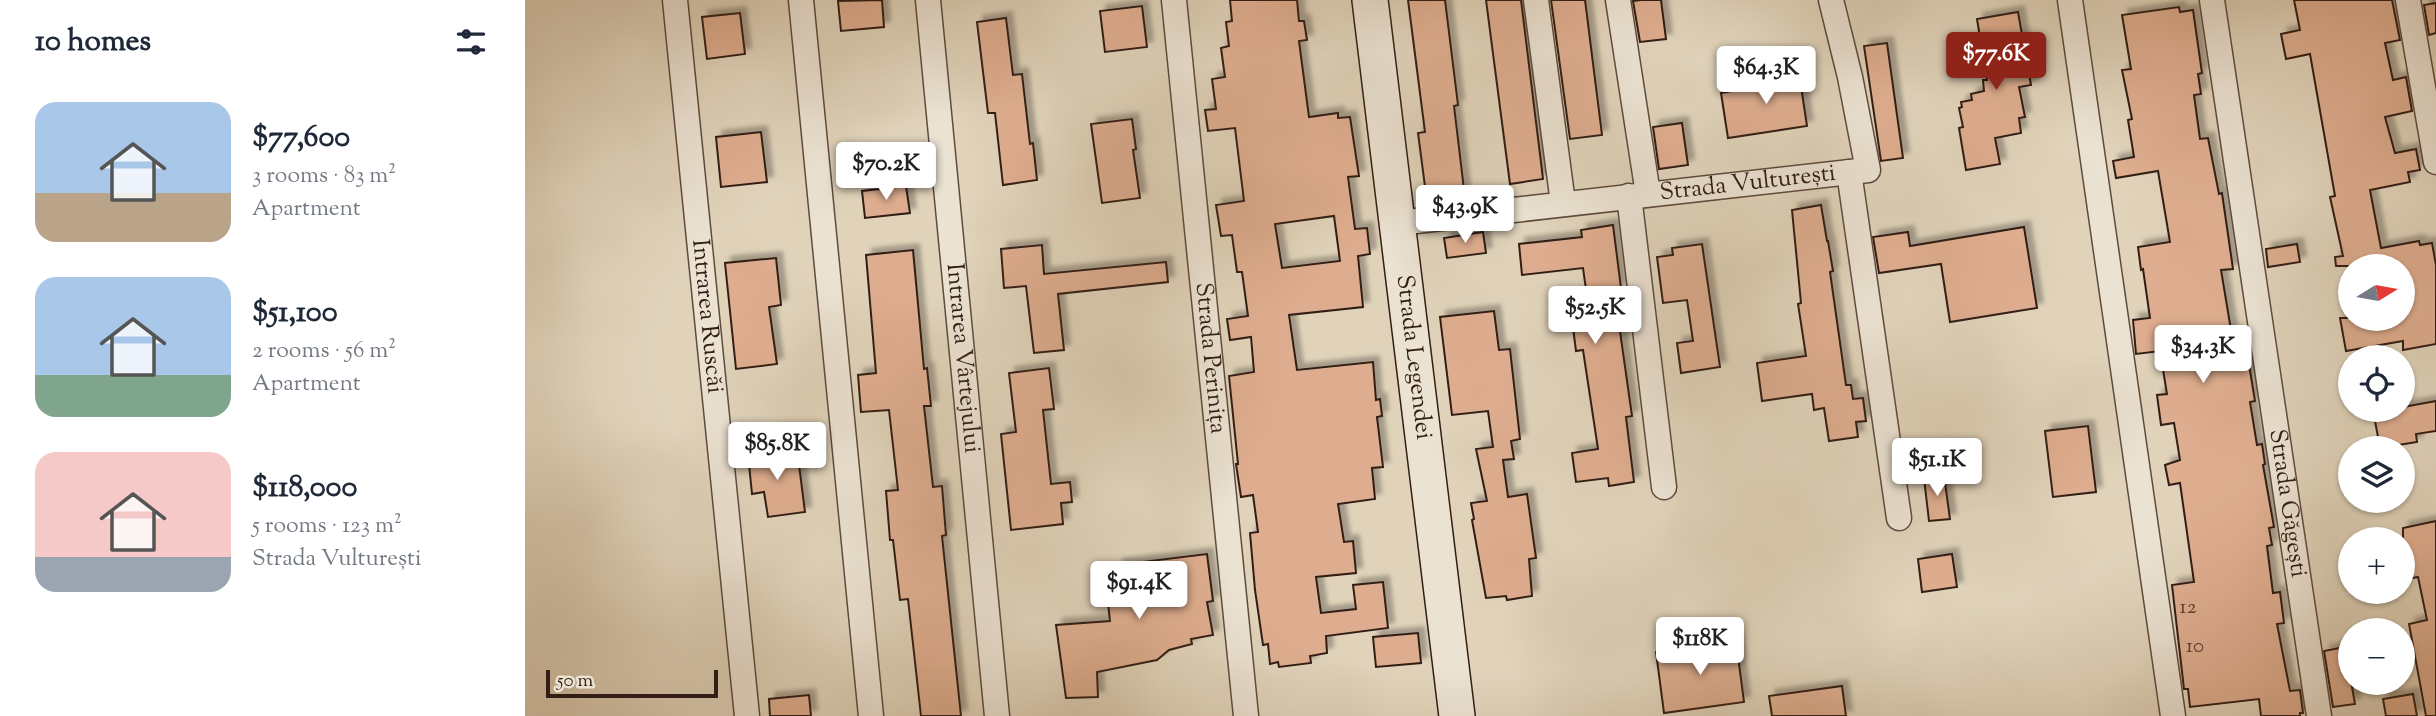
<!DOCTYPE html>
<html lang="en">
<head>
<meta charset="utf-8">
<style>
	:root { --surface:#fff; --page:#f6f6f7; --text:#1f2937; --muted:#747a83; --accent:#8f2418 }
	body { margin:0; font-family:"Sorts Mill Goudy",serif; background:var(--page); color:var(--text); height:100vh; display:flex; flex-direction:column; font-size:26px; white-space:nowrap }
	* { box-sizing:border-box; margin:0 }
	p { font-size:23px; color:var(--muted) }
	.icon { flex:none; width:38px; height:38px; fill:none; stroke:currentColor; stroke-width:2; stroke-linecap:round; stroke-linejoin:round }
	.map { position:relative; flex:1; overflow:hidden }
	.details { display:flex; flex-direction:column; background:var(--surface); width:525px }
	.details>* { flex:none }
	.needle { width:46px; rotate:79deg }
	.controls { position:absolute; left:1813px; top:254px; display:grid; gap:14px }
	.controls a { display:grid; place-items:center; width:77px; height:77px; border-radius:50%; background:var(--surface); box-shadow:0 2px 5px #0004; font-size:35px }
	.scale { position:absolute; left:21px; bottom:18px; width:172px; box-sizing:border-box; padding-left:7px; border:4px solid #321e15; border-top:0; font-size:19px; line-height:24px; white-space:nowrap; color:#321e15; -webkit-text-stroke:5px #ebe2d2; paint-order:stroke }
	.price { position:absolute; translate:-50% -60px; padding:0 16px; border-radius:7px; background:#fff; color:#222; font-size:23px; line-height:46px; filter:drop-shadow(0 2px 4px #0008) }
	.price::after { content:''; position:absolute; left:50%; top:42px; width:21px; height:16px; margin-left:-10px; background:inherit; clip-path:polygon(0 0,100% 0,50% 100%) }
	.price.on { background:var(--accent); color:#fff }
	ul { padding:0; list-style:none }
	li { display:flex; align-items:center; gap:21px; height:175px; padding:0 35px }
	li span { display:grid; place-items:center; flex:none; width:196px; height:140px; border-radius:21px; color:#555 }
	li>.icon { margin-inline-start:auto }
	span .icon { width:84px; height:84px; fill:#fffc; stroke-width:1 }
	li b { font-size:30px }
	h2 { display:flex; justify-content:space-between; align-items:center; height:84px; padding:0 35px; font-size:30px }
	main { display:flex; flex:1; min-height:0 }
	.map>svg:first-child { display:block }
	.building { fill:#dead8f; stroke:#321e15; stroke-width:2; fill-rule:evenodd; filter:url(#shadow) }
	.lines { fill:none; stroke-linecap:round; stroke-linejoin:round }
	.street-casing { stroke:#5e4b3e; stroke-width:27 }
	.secondary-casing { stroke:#321e15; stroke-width:38 }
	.street { stroke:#ebe2d2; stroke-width:24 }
	.secondary { stroke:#ebe2d2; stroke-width:35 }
	.labels { text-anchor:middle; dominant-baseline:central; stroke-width:7; stroke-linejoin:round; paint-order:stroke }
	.number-label { font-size:21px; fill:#5d4234 }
	.street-label { font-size:24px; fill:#321e15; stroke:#ebe2d2 }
</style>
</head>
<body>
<main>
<section class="details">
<h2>10 homes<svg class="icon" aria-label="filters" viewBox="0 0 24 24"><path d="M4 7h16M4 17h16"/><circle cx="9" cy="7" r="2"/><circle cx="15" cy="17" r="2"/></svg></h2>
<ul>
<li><span style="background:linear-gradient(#a9c7e8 65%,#b9a48a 0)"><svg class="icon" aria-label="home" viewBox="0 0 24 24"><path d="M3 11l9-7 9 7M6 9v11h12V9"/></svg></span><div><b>$77,600</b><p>3 rooms · 83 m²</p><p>Apartment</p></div></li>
<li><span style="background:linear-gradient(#a9c7e8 70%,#7fa58c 0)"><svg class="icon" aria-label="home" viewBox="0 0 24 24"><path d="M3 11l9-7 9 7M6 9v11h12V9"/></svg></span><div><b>$51,100</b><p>2 rooms · 56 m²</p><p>Apartment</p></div></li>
<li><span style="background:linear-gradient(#f6c9c9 75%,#9aa5b1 0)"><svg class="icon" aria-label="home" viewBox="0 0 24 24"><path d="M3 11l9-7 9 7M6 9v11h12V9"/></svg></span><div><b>$118,000</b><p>5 rooms · 123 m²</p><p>Strada Vulturești</p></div></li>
</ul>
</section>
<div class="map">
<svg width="1911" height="716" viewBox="0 0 1911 716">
	<defs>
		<filter id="shadow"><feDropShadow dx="6" dy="-6" stdDeviation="2" flood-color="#0004"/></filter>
	</defs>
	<rect width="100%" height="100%" fill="#e0d3ba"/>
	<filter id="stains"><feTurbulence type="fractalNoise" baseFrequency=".00286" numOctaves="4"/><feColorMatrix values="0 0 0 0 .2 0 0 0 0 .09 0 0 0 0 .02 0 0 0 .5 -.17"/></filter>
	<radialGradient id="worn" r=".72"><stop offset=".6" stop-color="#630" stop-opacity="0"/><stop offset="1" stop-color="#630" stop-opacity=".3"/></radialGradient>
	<!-- building -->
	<g class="building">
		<polygon points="357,0 359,27 316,31 313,1"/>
		<path d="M705 0H772L774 21H779L782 40 774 41 784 117 813 113V118L825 117 834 176 823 177 830 229 842 228 845 254 833 256 838 307 764 315 772 370 848 362 851 400 855 399 857 416 852 417 858 467 847 468 850 499 813 504 819 542 828 541 831 573 791 577 796 613 831 609 828 585 858 582 863 628 801 636 802 653 785 656 786 663 754 667 753 662 745 664 743 644 738 645 730 590 725 533 733 532 728 495 716 497 711 464H713L704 376 729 372 726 337 705 340 702 319 723 316 717 272H712L707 235 696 236 691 205 719 201 710 128 683 131 680 110 691 109 687 79 700 77 696 48 704 46 701 22 707 21ZM809 216 815 261 757 268 750 224Z"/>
		<polygon points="883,0 920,0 933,105 929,106 940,198 902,202 893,133 900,132"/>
		<polygon points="961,0 996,0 1018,179 985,184"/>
		<polygon points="1026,0 1060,0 1077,135 1045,139"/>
		<polygon points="1116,0 1136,0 1141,39 1115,42 1108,1"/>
		<polygon points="1769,0 1867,0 1875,40 1860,43 1868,80 1881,77 1887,111 1860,117 1870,153 1891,149 1895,170 1883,172 1885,182 1845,190 1856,248 1894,241 1895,245 1907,243 1911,265 1911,344 1878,350 1878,341 1821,351 1815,318 1878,318 1878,266 1811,266 1810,257 1818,256 1805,197 1810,196 1785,54 1761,59 1756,34 1775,30"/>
		<polygon points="1911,3 1911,33 1904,35 1899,5"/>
		<polygon points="617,6 622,47 580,52 575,11"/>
		<polygon points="1654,7 1655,12 1668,10 1677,73 1673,74 1676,94 1669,95 1675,139 1683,138 1694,194 1697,193 1708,269 1696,270 1708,342 1720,340 1730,401 1725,402 1732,445 1737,444 1740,464 1738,465 1749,527 1744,528 1747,545 1742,546 1748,593 1755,592 1759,623 1752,624 1765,691 1775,690 1778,713 1775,713 1775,716 1736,716 1734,699 1665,707 1663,689 1659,689 1647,585 1669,582 1655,483 1644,485 1640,465 1655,460 1649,423 1636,425 1632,395 1642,394 1635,351 1611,354 1608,320 1625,318 1618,269 1616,270 1613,247 1645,242 1633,171 1591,178 1588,161 1609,157 1603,120 1607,119 1597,70 1606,69 1597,15"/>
		<polygon points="1493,12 1506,85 1494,87 1500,117 1494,118 1496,133 1470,138 1475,164 1441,170 1434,128 1438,127 1434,108 1437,107 1436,102 1447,100 1446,94 1459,91 1458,80 1462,80 1452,19"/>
		<polygon points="215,13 220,54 182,59 177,17"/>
		<polygon points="481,18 488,75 497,74 505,144 508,143 512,180 478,185 470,113 463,113 452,22"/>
		<polygon points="1362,43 1378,158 1356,161 1339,46"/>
		<polygon points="1273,66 1282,126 1203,138 1196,93 1252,83 1250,70"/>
		<polygon points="607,119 611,149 608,150 615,198 577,203 566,124"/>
		<polygon points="1157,123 1163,165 1134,169 1128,127"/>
		<polygon points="236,132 242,182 196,187 191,137"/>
		<polygon points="381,186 385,213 340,218 337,191"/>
		<polygon points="1296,205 1302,241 1303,241 1308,271 1305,272 1321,385 1326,385 1328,399 1338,398 1341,421 1331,422 1333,437 1304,441 1299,408 1289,410 1287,394 1237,401 1232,363 1281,356 1273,304 1276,303 1267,210"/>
		<polygon points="1088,225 1096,288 1089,289 1107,416 1101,417 1109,482 1084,486 1083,478 1051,482 1047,453 1073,449 1058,350 1051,351 1047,320 1065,318 1058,268 997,275 994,244 1057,237 1056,230"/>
		<polygon points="1499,227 1512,308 1425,322 1416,264 1354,273 1348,237 1383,232 1385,246"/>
		<polygon points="958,232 961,253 922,258 919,238"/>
		<polygon points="1177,244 1195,367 1156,373 1152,343 1168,341 1162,300 1138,303 1132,257 1148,255 1147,248"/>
		<polygon points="1772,244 1775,262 1743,267 1741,249"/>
		<polygon points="517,245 519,274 641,262 643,282 533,294 539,350 509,353 501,286 479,288 476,249"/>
		<polygon points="388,250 399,369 402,368 406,406 399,406 408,487 417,486 421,535 417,536 436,716 396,716 383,599 375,600 368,540 365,540 361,491 373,490 364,410 336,412 333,375 351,373 341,255"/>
		<polygon points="251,258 256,305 244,307 252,364 211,369 200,263"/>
		<polygon points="969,311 974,350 985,349 995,439 986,441 989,459 978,460 983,497 1002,494 1011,558 1004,559 1007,596 982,600 981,596 961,598 947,520 949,519 946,503 962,501 951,449 968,447 963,411 927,415 915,317"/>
		<polygon points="524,368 529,409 518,410 526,484 545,482 547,502 536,503 538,524 486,530 476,434 491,432 484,373"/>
		<polygon points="1911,401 1911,431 1891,434 1892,442 1855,448 1848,410 1878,410 1878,407"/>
		<polygon points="1563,426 1571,492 1528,497 1520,431"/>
		<polygon points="250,445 252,460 273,457 280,512 243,517 239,492 227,494 224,464 229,463 227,448"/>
		<polygon points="1419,475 1425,519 1404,521 1399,478"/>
		<polygon points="1911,521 1911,716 1901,716 1884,624 1902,620 1893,577 1878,580 1878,528"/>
		<polygon points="682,554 688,601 682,602 688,635 666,639 667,644 644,650 632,660 572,672 573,697 541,698 531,625 585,621 581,586 594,585 592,565"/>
		<polygon points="1427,554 1432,587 1397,592 1393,559"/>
		<polygon points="893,633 896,663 851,667 848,637"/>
		<polygon points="1211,641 1219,702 1139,713 1131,652"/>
		<polygon points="1820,647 1830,704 1808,707 1799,651"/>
		<polygon points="1317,686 1321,716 1247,716 1244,696"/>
		<polygon points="1888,694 1892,716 1861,716 1858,699"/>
		<polygon points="284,695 286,716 245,716 244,699"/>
	</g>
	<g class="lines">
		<defs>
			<g id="street">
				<path id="s1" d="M150 0 222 716"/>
				<polyline points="276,0 346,716"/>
				<path id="s2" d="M403 0 472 716"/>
				<path id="s3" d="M649 0 721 716"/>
				<polyline points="1011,0 1038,203"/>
				<polyline points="1093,0 1123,194"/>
				<polyline points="1545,0 1648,716"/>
				<path id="s4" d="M1687 0 1794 716"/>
				<polyline points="1883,0 1911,162"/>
				<polyline points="1324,172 1374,518"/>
				<polyline points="1104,196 1139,487"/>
				<path id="s5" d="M873 223 1343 170 1325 77 1306 0"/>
			</g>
			<g id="secondary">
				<path id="s6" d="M845 0 932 716"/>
			</g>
		</defs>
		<!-- street casing -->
		<use href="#street" class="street-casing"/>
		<!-- secondary casing -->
		<use href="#secondary" class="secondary-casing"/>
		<!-- street -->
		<use href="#street" class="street"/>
		<!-- secondary -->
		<use href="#secondary" class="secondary"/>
	</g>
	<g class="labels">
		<!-- number labels -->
		<g class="number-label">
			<text x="1663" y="608">12</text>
			<text x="1670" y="647">10</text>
		</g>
		<!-- street labels -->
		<g class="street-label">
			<text stroke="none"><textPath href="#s5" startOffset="352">Strada Vulturești</textPath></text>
			<text stroke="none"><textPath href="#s1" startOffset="318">Intrarea Ruscăi</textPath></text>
			<text stroke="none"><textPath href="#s2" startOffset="360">Intrarea Vârtejului</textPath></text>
			<text stroke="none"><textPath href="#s3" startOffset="360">Strada Perinița</textPath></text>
			<text stroke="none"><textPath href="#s6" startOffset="360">Strada Legendei</textPath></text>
			<text stroke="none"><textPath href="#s4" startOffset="509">Strada Găgești</textPath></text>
		</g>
	</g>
	<rect width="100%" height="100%" filter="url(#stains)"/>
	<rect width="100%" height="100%" fill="url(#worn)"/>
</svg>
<div class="controls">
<a><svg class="needle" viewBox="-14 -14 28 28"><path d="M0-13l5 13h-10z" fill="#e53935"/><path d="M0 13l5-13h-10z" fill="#747a83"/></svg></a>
<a><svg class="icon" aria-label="locate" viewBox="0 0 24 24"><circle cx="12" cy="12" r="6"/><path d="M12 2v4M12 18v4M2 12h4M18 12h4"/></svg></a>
<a><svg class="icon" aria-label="layers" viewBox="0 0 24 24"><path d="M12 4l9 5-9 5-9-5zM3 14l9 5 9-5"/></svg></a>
<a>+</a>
<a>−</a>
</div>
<div class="scale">50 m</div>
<b class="price on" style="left:1471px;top:92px">$77.6K</b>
<b class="price" style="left:1241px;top:106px">$64.3K</b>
<b class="price" style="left:361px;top:202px">$70.2K</b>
<b class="price" style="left:940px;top:245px">$43.9K</b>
<b class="price" style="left:1070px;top:346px">$52.5K</b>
<b class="price" style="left:1678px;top:385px">$34.3K</b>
<b class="price" style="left:252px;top:482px">$85.8K</b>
<b class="price" style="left:1412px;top:498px">$51.1K</b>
<b class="price" style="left:614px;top:621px">$91.4K</b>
<b class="price" style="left:1175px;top:677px">$118K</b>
</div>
</main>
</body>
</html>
